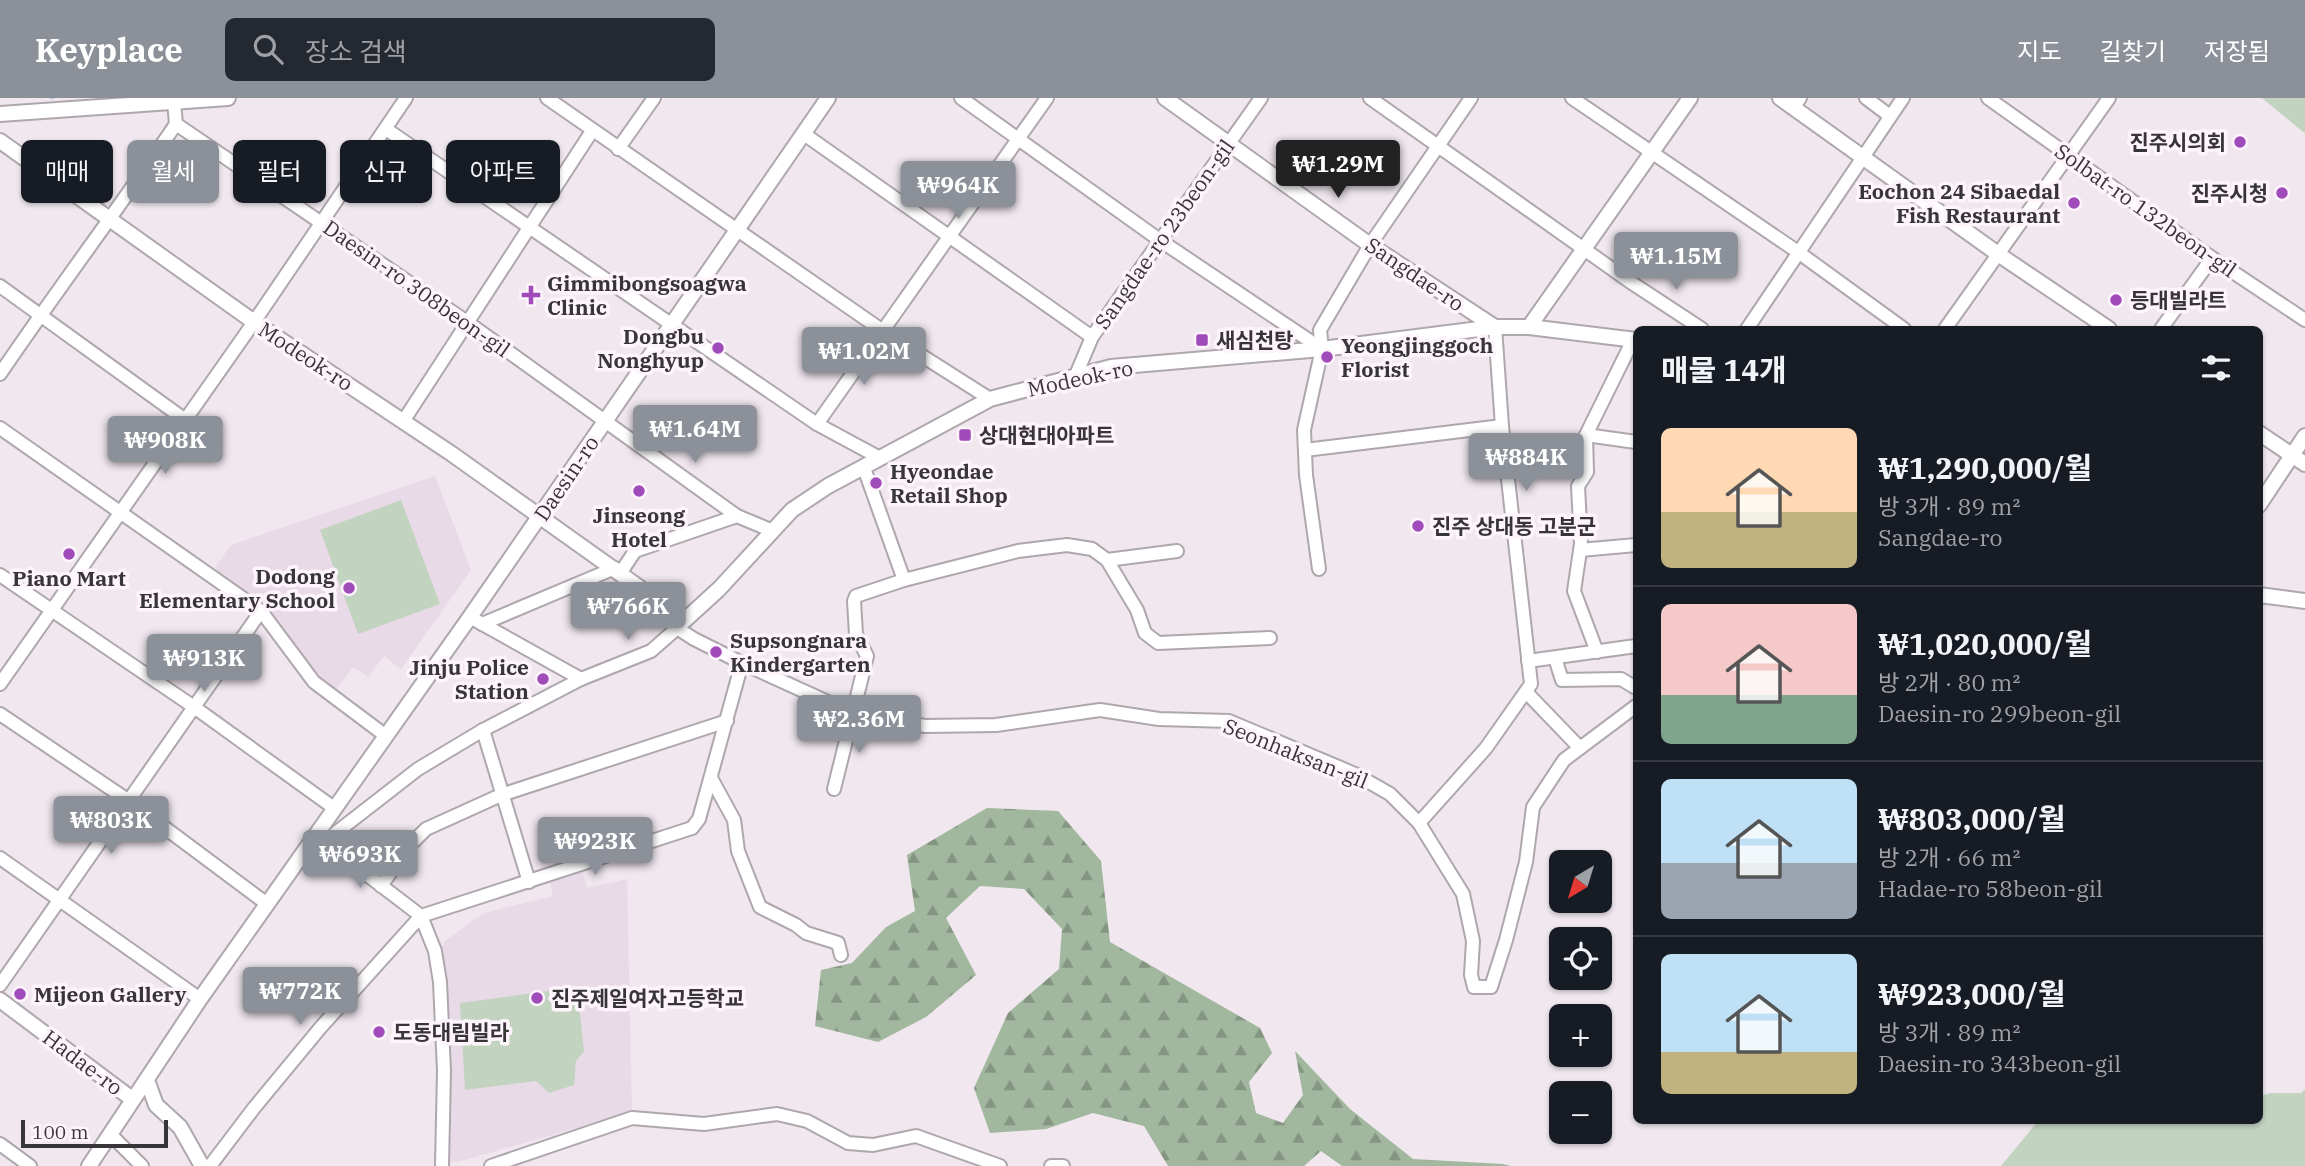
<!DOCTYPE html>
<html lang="ko">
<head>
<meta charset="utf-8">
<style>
	:root { --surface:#171b24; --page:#242831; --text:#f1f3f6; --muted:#9ea1a6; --line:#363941; --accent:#8c9099 }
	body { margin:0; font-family:"IBM Plex Serif","Noto Sans KR",serif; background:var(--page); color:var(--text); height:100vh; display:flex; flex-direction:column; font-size:26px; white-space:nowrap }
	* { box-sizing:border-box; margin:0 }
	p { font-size:23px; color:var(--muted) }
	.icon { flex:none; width:38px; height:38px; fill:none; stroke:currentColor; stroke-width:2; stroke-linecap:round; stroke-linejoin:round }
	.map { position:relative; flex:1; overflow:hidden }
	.drawer { position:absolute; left:1633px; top:228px; width:630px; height:798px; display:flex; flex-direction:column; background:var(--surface); border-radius:10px; box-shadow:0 2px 5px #0004 }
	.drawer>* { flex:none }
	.banner { position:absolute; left:21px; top:42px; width:665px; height:63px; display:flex; gap:14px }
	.needle { width:46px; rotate:218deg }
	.tools { position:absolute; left:1549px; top:752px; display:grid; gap:14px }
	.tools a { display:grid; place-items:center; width:63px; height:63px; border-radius:10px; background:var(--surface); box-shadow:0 2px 5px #0004; font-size:35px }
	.scale { position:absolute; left:21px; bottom:18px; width:147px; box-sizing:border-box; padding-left:7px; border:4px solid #383538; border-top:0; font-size:19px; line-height:24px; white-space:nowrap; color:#383538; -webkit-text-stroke:5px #fdf4fc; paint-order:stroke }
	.price { position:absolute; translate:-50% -60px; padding:0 16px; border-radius:7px; background:var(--accent); color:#fff; font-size:23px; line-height:46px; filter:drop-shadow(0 2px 4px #0008) }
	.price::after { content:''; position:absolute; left:50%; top:42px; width:21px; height:16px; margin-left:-10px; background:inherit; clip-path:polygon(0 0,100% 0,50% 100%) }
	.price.active { background:#222; color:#fff }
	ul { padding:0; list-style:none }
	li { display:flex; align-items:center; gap:21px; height:175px; padding:0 28px }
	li+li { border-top:2px solid var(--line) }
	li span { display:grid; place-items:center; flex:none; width:196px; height:140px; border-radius:10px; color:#555 }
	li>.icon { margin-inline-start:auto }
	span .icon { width:84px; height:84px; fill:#fffc; stroke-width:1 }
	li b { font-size:30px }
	h2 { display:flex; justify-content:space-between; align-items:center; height:84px; padding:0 28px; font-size:30px }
	.tag { padding:0 24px; border-radius:10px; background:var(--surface); box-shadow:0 2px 5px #0004; font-size:24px; line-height:63px }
	.tag.active { background:var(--accent); color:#fff }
	header { display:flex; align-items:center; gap:42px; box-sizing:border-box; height:98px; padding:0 35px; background:var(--accent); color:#fff }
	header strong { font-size:33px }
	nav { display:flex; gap:38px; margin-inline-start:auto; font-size:24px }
	.search { width:490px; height:63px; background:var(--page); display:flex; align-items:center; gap:18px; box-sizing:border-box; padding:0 24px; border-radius:10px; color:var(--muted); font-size:26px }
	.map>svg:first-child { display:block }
	.built { fill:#e9dae7 }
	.forest { fill:url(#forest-firs) }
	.park { fill:#c2d3c0 }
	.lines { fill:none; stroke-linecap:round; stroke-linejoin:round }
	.stream { stroke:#b4c7e1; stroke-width:2.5 }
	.minor-casing { stroke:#afa7ae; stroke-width:16 }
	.tertiary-casing { stroke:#afa7ae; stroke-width:18 }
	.minor { stroke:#fff; stroke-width:12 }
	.tertiary { stroke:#fff; stroke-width:14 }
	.poi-dot { fill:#9f4bb9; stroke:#fdf4fc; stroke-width:2.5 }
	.labels { text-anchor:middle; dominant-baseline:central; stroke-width:7; stroke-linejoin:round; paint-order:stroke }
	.poi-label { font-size:21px; font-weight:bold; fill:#383538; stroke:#fdf4fc; text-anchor:start }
	.street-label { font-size:21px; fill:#383538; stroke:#fdf4fc }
</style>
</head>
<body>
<header>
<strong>Keyplace</strong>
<div class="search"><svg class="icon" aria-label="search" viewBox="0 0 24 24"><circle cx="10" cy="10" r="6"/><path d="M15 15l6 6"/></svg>장소 검색</div>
<nav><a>지도</a><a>길찾기</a><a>저장됨</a></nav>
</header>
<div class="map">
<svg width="2305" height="1068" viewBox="0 0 2305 1068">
	<defs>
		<pattern id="forest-firs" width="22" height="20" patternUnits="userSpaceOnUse" patternTransform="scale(1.75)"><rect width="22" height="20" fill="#a1b79e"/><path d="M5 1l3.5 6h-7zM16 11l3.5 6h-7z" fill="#849682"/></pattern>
	</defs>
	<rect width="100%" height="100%" fill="#f0e7ef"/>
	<!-- built -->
	<g class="built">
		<polygon points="435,378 471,472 401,571 384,558 368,579 353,569 336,592 317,578 265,508 216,473 217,467 231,447"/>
		<polygon points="580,766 587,790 627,781 632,1014 458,1064 448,1063 442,849 445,843 484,815 553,798 549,781"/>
	</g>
	<!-- forest -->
	<polygon class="forest" points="987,710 1058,713 1101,763 1110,844 1260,930 1272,955 1249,984 1256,1015 1283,1025 1303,997 1295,953 1350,1011 1413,1061 1503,1066 1511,1068 1342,1068 1321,1053 1304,1068 1168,1068 1144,1028 1093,1015 1046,1031 990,1035 974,990 1008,915 1059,871 1062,831 1024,791 980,788 946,820 976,877 926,919 878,944 815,928 821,872 852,865 886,829 915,813 907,757"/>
	<!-- park -->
	<g class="park">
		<polygon points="2262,0 2305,0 2305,35 2302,33"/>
		<polygon points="401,402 440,506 358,536 320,432"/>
		<polygon points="577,889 584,953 576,963 574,987 549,995 536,983 465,992 460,905"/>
		<polygon points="2305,991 2305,1068 2001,1068 2039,1022 2259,1022 2259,998 2271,995 2301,995"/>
	</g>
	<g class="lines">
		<!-- stream -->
		<polyline class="stream" points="51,0 53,0"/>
		<defs>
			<g id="minor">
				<polyline points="547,0 883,233 990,301"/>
				<polyline points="961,0 1161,143 1322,251"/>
				<polyline points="1370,0 1632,185 1702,231"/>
				<polyline points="1572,0 1798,154 1904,231"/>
				<polyline points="1866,0 1890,18"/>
				<polyline points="1988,0 2212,160 2305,222"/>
				<polyline points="174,4 176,26 467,224 737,418 773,433"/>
				<polyline points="1793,10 1800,0"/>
				<polyline points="386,31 817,326 880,360"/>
				<polyline points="804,36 1092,239"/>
				<polyline points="618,51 654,0"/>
				<polyline points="0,188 184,321"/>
				<polyline points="1747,231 1903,0"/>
				<polyline points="1945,231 2109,0"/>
				<polyline points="2161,231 2212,160"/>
				<path d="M0 276C57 192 119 110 176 26"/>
				<polyline points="1076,277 1092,239 1261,0"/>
				<polyline points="404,322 592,33"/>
				<polyline points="817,326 1047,0"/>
				<polyline points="0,330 261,513 314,584 386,638"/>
				<polyline points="1586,337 1636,344"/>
				<polyline points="1305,352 1502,328"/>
				<polyline points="1580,452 1636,447"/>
				<polyline points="1107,462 1137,512 1145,535 1158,545 1270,540"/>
				<polyline points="1319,471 1306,377 1304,332 1322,251 1320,232 1370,147 1471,0"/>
				<polyline points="621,474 635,453 737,418"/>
				<polyline points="0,477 194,609 334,710"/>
				<polyline points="904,482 1018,453 1067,447 1092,451 1107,462 1177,453"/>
				<polyline points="477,523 581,581"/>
				<polyline points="482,526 615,470"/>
				<polyline points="677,530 694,541 742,565 852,615 925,628 996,627 1100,612 1159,621 1229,623 1355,676 1390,696 1419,725 1486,650 1531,586 1502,328 1495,229"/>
				<polyline points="1597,554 1574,493 1581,446 1578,388 1587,374 1586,337 1633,242"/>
				<polyline points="1555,560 1562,582 1621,581 1636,590"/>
				<polyline points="1528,563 1636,548"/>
				<polyline points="0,586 254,224 406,0"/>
				<polyline points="1526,594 1580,650"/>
				<polyline points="0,616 129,703 267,806"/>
				<polyline points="483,632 529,784"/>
				<polyline points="711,680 734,722 738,753 760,809 796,827 806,835 838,845 841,857"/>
				<polyline points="834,691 867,558 856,536 854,503 856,498 904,482 864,370"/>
				<polyline points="1419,725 1463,796 1473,843 1471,877 1474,889 1491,889 1506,842 1526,764 1533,709 1564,662 1636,608"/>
				<polyline points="318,742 324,744 421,818"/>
				<polyline points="324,744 418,671 483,632 581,581 651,553 683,525"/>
				<polyline points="0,760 200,901"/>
				<polyline points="381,788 409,748 426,731 501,697 727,623"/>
				<polyline points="421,818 435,853 440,884 444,973 442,1068"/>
				<polyline points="0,887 261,513"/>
				<polyline points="110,1036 142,1068"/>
				<polyline points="0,1046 30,1068"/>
				<polyline points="210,1068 254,1010 321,929 421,818 692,730 699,721 742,565"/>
				<polyline points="491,1068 632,1020 704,1026 777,1016 807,1023 848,1045 873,1047 916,1038 1000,1068"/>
				<polyline points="1051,1068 1063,1068"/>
			</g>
			<g id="tertiary">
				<polyline points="1165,0 1370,147 1495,229"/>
				<polyline points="1780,0 1998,156 2109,231"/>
				<polyline points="0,16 228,0"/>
				<polyline points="0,43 254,224 452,356 685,522 719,491 792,412 828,388 990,301 1111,269 1322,251 1495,229 1529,229 1636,242"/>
				<polyline points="1529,229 1690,0"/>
				<polyline points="2259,335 2305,366"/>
				<polyline points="2259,407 2305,338"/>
				<polyline points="2259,497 2305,503"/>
				<polyline points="0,902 132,1001"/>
				<polyline points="147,982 156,1007 180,1029 202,1068"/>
				<polyline points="89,1068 200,901 470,519 828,0"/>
			</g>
		</defs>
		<!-- minor casing -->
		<use href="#minor" class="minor-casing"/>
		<!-- tertiary casing -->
		<use href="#tertiary" class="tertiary-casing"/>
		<!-- minor -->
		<use href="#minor" class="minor"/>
		<!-- tertiary -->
		<use href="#tertiary" class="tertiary"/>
	</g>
	<!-- markers -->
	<g class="poi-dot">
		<circle cx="2240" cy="44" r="7"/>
		<circle cx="2282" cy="95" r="7"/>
		<circle cx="2074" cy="105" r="7"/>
		<path d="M527.5 186.5h7v7h7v7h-7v7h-7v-7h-7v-7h7z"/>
		<circle cx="2116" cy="202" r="7"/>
		<rect x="1195" y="235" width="14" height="14" rx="3.5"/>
		<circle cx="718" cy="250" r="7"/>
		<circle cx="1327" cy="259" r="7"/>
		<rect x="958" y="330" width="14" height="14" rx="3.5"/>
		<circle cx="876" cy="385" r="7"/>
		<circle cx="639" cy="393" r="7"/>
		<circle cx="1418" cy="428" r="7"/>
		<circle cx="69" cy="456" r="7"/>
		<circle cx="349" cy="490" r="7"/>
		<circle cx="716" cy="554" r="7"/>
		<circle cx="543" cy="581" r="7"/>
		<circle cx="20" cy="896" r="7"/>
		<circle cx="537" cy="900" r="7"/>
		<circle cx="379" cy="934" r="7"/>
	</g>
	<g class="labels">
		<!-- poi labels -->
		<g class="poi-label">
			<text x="2226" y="44" text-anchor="end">진주시의회</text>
			<text x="2060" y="93" text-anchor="end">Eochon 24 Sibaedal<tspan x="2060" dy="24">Fish Restaurant</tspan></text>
			<text x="2268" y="95" text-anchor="end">진주시청</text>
			<text x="547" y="185">Gimmibongsoagwa<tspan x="547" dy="24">Clinic</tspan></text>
			<text x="2130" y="202">등대빌라트</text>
			<text x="704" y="238" text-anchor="end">Dongbu<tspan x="704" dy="24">Nonghyup</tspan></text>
			<text x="1216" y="242">새심천탕</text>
			<text x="1341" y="247">Yeongjinggoch<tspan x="1341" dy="24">Florist</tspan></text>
			<text x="979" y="337">상대현대아파트</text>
			<text x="890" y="373">Hyeondae<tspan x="890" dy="24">Retail Shop</tspan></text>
			<text x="639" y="417" text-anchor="middle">Jinseong<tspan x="639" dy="24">Hotel</tspan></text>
			<text x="1432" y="428">진주 상대동 고분군</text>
			<text x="335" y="478" text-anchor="end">Dodong<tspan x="335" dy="24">Elementary School</tspan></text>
			<text x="69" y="480" text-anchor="middle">Piano Mart</text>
			<text x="730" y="542">Supsongnara<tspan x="730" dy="24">Kindergarten</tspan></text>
			<text x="529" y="569" text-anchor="end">Jinju Police<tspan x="529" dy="24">Station</tspan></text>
			<text x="34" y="896">Mijeon Gallery</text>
			<text x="551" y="900">진주제일여자고등학교</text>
			<text x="393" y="934">도동대림빌라</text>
		</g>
		<!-- street labels -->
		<g class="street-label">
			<text transform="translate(2146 112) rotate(35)">Solbat-ro 132beon-gil</text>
			<text transform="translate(1164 136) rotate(-55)">Sangdae-ro 23beon-gil</text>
			<text transform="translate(1415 176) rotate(34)">Sangdae-ro</text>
			<text transform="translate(417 190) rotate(35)">Daesin-ro 308beon-gil</text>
			<text transform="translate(306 258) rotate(33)">Modeok-ro</text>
			<text transform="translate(1080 280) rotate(-12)">Modeok-ro</text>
			<text transform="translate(566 380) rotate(-56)">Daesin-ro</text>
			<text transform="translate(1296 655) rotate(22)">Seonhaksan-gil</text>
			<text transform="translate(83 964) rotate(37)">Hadae-ro</text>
		</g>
	</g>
</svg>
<div class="tools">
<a><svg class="needle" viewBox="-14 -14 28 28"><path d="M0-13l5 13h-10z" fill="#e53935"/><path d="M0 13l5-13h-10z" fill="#9ea1a6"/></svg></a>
<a><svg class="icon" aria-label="locate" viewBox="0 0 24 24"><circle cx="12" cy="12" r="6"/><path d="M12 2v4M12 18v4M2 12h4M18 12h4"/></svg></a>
<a>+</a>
<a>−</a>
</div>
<div class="scale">100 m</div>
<b class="price active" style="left:1338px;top:102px">₩1.29M</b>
<b class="price" style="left:958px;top:123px">₩964K</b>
<b class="price" style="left:1676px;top:194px">₩1.15M</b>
<b class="price" style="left:864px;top:289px">₩1.02M</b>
<b class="price" style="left:695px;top:367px">₩1.64M</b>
<b class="price" style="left:165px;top:378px">₩908K</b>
<b class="price" style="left:1526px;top:395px">₩884K</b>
<b class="price" style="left:628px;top:544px">₩766K</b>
<b class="price" style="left:204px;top:596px">₩913K</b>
<b class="price" style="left:859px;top:657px">₩2.36M</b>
<b class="price" style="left:111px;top:758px">₩803K</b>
<b class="price" style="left:595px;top:779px">₩923K</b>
<b class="price" style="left:360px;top:792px">₩693K</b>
<b class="price" style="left:300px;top:929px">₩772K</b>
<div class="banner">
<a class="tag">매매</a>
<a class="tag active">월세</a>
<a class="tag">필터</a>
<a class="tag">신규</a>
<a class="tag">아파트</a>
</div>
<section class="drawer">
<h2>매물 14개<svg class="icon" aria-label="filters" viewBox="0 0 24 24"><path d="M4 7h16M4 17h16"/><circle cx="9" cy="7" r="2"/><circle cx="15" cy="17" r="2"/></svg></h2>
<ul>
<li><span style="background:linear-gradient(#ffd9b3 60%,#c2b280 0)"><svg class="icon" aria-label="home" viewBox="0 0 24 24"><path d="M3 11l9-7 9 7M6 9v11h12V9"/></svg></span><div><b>₩1,290,000/월</b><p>방 3개 · 89 m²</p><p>Sangdae-ro</p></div></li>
<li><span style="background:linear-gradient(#f6c9c9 65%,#7fa58c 0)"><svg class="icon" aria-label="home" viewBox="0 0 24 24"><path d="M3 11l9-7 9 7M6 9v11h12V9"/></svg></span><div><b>₩1,020,000/월</b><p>방 2개 · 80 m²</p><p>Daesin-ro 299beon-gil</p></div></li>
<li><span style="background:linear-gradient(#bfe0f5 60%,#9aa5b1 0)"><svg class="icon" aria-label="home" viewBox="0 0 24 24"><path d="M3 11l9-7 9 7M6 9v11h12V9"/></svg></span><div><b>₩803,000/월</b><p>방 2개 · 66 m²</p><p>Hadae-ro 58beon-gil</p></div></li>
<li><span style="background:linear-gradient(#bfe0f5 70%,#c2b280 0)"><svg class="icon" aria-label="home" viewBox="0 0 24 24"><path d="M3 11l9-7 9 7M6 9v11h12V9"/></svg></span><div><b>₩923,000/월</b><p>방 3개 · 89 m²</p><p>Daesin-ro 343beon-gil</p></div></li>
</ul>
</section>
</div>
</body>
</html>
